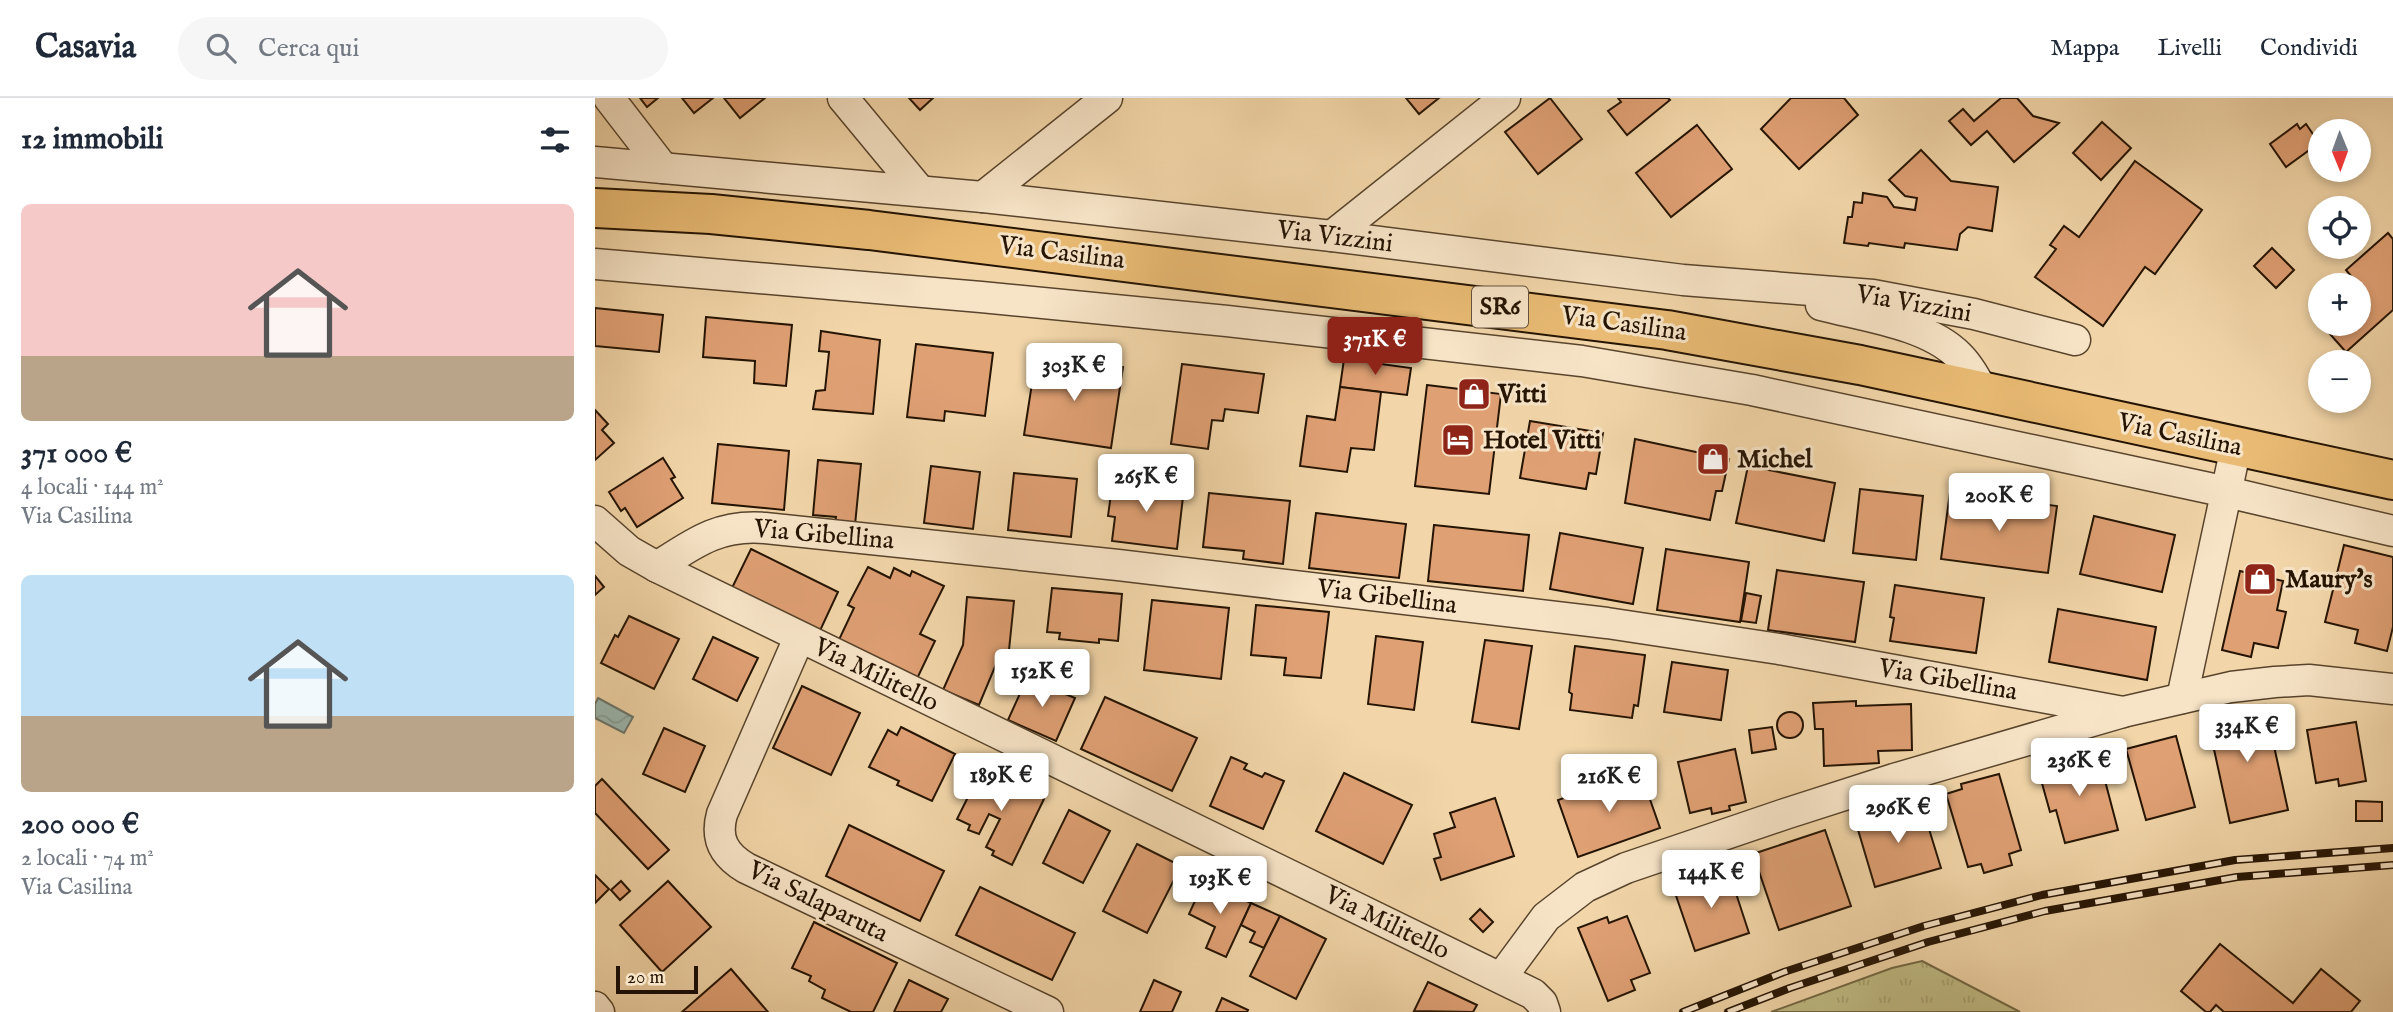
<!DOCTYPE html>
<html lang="it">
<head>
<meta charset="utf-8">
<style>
	:root { --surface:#fff; --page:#f6f6f7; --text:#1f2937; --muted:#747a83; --line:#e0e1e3; --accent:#8f2418 }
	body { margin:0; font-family:"IM FELL English",serif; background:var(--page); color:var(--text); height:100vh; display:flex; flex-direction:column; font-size:26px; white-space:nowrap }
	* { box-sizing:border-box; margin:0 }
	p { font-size:23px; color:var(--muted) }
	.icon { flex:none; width:38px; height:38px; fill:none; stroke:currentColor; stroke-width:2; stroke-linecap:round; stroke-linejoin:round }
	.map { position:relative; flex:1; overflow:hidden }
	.details { display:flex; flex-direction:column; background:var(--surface); width:595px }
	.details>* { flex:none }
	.needle { width:46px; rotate:179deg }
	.fabs { position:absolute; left:1713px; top:21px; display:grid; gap:14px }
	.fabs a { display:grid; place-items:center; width:63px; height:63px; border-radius:50%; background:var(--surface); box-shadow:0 4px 10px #0003; font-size:35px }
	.scale { position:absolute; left:21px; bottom:18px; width:82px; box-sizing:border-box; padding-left:7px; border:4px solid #251403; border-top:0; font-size:19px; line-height:24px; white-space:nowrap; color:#251403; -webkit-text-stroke:5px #f7e4c7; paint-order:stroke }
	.price { position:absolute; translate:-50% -60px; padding:0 16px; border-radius:7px; background:#fff; color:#222; font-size:23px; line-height:46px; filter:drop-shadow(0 2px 4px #0008) }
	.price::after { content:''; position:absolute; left:50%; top:42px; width:21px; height:16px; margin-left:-10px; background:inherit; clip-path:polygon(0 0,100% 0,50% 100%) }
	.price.selected { background:var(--accent); color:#fff }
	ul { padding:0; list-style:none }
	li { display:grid; align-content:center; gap:14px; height:371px; padding:0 21px }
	li span { display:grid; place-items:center; height:217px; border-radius:10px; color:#555 }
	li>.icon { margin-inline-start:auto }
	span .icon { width:126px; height:126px; fill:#fffc; stroke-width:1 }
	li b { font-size:30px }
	h2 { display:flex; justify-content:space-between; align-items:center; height:84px; padding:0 21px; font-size:30px }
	header { display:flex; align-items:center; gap:42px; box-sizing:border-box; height:98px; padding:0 35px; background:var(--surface); border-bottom:2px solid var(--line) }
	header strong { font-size:33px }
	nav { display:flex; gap:38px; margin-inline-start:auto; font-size:24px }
	.search { width:490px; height:63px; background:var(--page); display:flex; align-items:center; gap:18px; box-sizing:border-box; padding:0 24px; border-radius:38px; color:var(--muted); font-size:26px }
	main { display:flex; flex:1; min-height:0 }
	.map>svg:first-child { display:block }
	.grass { fill:url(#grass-tufts); stroke:#726844; stroke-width:2 }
	.water { fill:url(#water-waves); stroke:#6c766b; stroke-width:2 }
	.building { fill:#dfa074; stroke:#251403; stroke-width:2 }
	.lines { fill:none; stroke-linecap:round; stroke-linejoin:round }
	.street-casing { stroke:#58442c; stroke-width:33 }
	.primary-casing { stroke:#251403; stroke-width:42 }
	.street { stroke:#f7e4c7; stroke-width:30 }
	.primary { stroke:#e9bb74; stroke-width:38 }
	.rail-casing { stroke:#251403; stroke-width:8 }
	.rail { stroke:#f7e4c7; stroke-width:5; stroke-dasharray:16; stroke-linecap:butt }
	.labels { text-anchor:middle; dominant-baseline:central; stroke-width:6; stroke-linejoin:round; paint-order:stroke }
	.shield { fill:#f7e4c7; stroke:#64523e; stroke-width:2 }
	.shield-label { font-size:24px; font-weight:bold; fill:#251403 }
	.street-label { font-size:26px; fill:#251403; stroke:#f7e4c7 }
	.poi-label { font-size:26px; font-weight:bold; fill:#251403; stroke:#f7e4c7; text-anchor:start }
</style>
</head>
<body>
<header>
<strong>Casavia</strong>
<div class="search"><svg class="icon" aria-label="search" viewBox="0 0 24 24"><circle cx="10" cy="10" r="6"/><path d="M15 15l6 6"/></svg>Cerca qui</div>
<nav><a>Mappa</a><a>Livelli</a><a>Condividi</a></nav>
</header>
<main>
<section class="details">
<h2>12 immobili<svg class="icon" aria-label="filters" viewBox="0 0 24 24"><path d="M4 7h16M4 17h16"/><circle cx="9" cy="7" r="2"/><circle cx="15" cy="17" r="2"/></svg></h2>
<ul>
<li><span style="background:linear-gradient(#f6c9c9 70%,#b9a48a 0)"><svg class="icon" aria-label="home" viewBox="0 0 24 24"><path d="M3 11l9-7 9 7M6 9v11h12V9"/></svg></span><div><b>371 000 €</b><p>4 locali · 144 m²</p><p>Via Casilina</p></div></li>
<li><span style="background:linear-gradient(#bfe0f5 65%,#b9a48a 0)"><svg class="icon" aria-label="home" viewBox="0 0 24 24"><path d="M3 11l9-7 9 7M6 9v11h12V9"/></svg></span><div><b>200 000 €</b><p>2 locali · 74 m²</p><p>Via Casilina</p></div></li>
</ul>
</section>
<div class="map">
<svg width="1798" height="914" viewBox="0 0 1798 914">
	<defs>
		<pattern id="grass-tufts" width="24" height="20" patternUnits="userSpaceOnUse" patternTransform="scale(1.75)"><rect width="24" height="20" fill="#c0bc84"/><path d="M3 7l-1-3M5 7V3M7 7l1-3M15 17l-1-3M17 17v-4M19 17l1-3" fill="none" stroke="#a5a170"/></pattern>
		<pattern id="water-waves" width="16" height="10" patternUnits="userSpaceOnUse" patternTransform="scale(1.75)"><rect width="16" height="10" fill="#9cb8b0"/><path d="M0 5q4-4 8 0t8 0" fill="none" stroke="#869d96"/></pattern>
	</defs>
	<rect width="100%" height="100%" fill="#f2d6a9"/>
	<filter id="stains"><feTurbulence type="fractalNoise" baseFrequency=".00286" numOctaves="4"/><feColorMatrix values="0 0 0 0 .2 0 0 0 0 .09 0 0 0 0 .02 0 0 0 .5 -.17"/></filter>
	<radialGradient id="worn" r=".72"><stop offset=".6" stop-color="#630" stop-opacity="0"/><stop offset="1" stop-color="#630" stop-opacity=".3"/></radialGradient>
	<!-- grass -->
	<polygon class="grass" points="1327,863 1425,914 1176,914 1297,870"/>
	<!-- water -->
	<polygon class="water" points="3,600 38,619 29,635 0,620 0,606"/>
	<!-- building -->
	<g class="building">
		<polygon points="45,0 63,0 52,9"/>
		<polygon points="87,0 118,0 99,15"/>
		<polygon points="129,0 170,0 145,20"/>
		<polygon points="314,0 338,0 325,12"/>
		<polygon points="811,0 844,0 824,16"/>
		<polygon points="955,0 987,41 943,76 910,34"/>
		<polygon points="1023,0 1073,0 1075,2 1032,37 1013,13 1026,4"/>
		<polygon points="1196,0 1249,0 1263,17 1204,71 1166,31"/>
		<polygon points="1406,0 1422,0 1438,18 1464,25 1419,64 1392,33 1376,47 1354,23 1368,11 1379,23"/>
		<polygon points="1507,24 1536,50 1506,82 1478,55"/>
		<polygon points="1702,26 1705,31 1711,26 1724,45 1691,69 1675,46"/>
		<polygon points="1102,27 1137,71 1076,119 1041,75"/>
		<polygon points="1326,52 1356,83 1403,89 1397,133 1373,129 1365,136 1362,152 1310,145 1309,150 1274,145 1273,148 1249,145 1253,119 1257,119 1259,104 1267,105 1268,95 1292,99 1299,109 1320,112 1322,100 1310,98 1294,82"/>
		<polygon points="1540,63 1607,112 1560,176 1550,169 1508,228 1440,179 1461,151 1455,147 1469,128 1484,139"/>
		<polygon points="1793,135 1798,141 1798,212 1751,254 1726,226 1764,226 1764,187 1746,187 1756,178 1751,172"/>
		<polygon points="1677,150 1699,172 1681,190 1659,168"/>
		<polygon points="1726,205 1726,226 1715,214"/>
		<polygon points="0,210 68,217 64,254 0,248"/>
		<polygon points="111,219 197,227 191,288 159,285 160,263 108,259"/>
		<polygon points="226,233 285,242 278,316 218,311 221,293 230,292 234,254 224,253"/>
		<polygon points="321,246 398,255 390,318 350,313 349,323 312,319"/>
		<polygon points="749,261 816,270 812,297 745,289"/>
		<polygon points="446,263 495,270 495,264 528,269 516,350 429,337 438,279"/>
		<polygon points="587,266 669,276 663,315 630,311 628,323 617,322 613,351 576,346"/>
		<polygon points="832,287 906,296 894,396 820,388"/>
		<polygon points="745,289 786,294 779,352 756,350 752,374 705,368 712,318 740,322"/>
		<polygon points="0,312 13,326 7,332 19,345 0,362"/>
		<polygon points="935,323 1008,335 1001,376 994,375 991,391 925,380"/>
		<polygon points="1040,341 1134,361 1127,393 1121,393 1115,422 1030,405"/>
		<polygon points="123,346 194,353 189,412 117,405"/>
		<polygon points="68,360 80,379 76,381 88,400 42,429 30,410 26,413 14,394"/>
		<polygon points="223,362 266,366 260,427 240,425 241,419 218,417"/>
		<polygon points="336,368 385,374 378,431 329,425"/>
		<polygon points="1153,368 1240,385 1229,443 1141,425"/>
		<polygon points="419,375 482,381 476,439 413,432"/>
		<polygon points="518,381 589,390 582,451 517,443 520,419 513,418"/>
		<polygon points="1265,391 1328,398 1321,462 1258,455"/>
		<polygon points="1355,394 1462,408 1453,475 1346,461"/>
		<polygon points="614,395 695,403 688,466 648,461 649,453 608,449"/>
		<polygon points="721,415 811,426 804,480 714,470"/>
		<polygon points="1499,418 1580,437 1567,494 1485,476"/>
		<polygon points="839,427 934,437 928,493 833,483"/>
		<polygon points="965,435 1048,450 1038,506 955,491"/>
		<polygon points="1749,447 1798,459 1798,529 1792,553 1760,545 1763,532 1730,524"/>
		<polygon points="156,451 243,494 223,537 135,494"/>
		<polygon points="1071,451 1154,464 1145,524 1062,512"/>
		<polygon points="273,469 295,480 299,470 315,478 317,473 349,488 325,536 340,543 319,587 241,548 259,510 253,507"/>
		<polygon points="1182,472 1269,484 1260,544 1173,532"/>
		<polygon points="1645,473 1688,483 1682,512 1691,514 1683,550 1659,545 1656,559 1627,552"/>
		<polygon points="0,478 9,489 0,497"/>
		<polygon points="1300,487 1389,500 1381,555 1295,543 1299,520 1295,519"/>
		<polygon points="457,490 527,496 523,543 504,541 504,545 464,541 465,535 452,534"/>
		<polygon points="1151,495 1166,498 1161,525 1146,523"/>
		<polygon points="372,499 419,503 414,552 407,552 384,607 348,592 368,547"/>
		<polygon points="557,502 634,510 626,581 549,572"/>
		<polygon points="661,507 734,514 726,580 689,577 691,560 656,557"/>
		<polygon points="1463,511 1561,529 1552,582 1454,564"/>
		<polygon points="34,518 84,541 59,591 6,565 20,537 23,539"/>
		<polygon points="781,538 828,544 819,612 773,606"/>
		<polygon points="118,539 163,560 142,603 98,581"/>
		<polygon points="890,542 937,548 924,631 877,624"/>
		<polygon points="980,548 1050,557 1043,608 1039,607 1037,620 975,612 977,596 974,594"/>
		<polygon points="1077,564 1133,572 1126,622 1069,614"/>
		<polygon points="432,580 480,600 461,643 413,622"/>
		<polygon points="207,588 265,615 236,677 178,650"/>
		<polygon points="510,599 602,640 577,693 486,651"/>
		<polygon points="1261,603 1261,608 1316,606 1317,652 1283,653 1284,665 1229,668 1228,631 1220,631 1218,605"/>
		<polygon points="1670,607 1693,712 1635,725 1612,619"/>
		<circle cx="1195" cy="627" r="13"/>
		<polygon points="1761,624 1771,683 1744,688 1743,681 1721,685 1712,632"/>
		<polygon points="306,629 360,656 337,703 302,687 304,683 274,669 293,632 302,637"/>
		<polygon points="1177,629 1181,651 1157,655 1154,632"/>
		<polygon points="69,630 110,648 90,694 48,676"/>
		<polygon points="1581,638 1600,709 1551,722 1531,651"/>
		<polygon points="1140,651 1151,704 1134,708 1135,712 1117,716 1116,710 1095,715 1083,664"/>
		<polygon points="1503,656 1523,732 1470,745 1461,712 1455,714 1443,671"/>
		<polygon points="636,659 652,666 649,671 667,679 670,675 689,683 668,731 615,708"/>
		<polygon points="387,671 449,701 417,767 397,757 399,753 391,749 405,721 394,716 384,736 373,732 375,727 362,721"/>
		<polygon points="1045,673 1065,730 983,759 963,702"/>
		<polygon points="749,675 817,707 788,766 721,733"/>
		<polygon points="1404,676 1426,752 1414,756 1417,767 1389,775 1386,766 1373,769 1351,696 1367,691 1366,686"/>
		<polygon points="7,681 74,752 53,771 0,715 0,688"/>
		<polygon points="900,700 919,758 846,782 839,761 846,759 839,736 860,729 855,715"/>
		<polygon points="1761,703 1787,704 1787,723 1761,723"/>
		<polygon points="1326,705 1346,770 1280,789 1261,725"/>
		<polygon points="474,712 515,733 488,785 448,765"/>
		<polygon points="254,727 349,773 325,823 231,778"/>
		<polygon points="1230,732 1256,808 1184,832 1158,756"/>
		<polygon points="542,746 586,768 552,835 508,813"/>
		<polygon points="1133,771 1154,835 1100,853 1078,789"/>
		<polygon points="0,777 14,791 0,805"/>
		<polygon points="26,783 35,793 25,802 16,792"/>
		<polygon points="73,783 116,829 67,874 25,827"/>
		<polygon points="609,783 656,805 631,859 611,850 620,829 594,816"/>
		<polygon points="385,789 480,835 457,882 361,837"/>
		<polygon points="656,805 685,818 669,850 655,844 660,834 646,827"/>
		<polygon points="885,811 898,824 888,834 875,821"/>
		<polygon points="685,818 731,841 701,901 655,878"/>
		<polygon points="1032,818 1055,875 1036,882 1040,892 1013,903 983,830 1012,819 1014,825"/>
		<polygon points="219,824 302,865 278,914 256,914 227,900 230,892 214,883 216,878 197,870"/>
		<polygon points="1625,846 1698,905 1726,871 1765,903 1756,914 1629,914 1621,907 1615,914 1611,914 1586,893"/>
		<polygon points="136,871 173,914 87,914"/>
		<polygon points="314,882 353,901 346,914 299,914"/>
		<polygon points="559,882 586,894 577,914 545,914"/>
		<polygon points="833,884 882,907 878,914 819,913"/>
		<polygon points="627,900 653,912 652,914 621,914"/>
	</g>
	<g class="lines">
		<defs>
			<g id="street">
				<polyline points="14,0 68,70"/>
				<polyline points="248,0 325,93"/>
				<polyline points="0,64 388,99 737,138 1088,182 1278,197 1379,216 1480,242"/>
				<polyline points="388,99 512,0"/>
				<polyline points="737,138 910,0"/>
				<polyline points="0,166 386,199 632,223 987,263 1157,292 1632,394 1798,433"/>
				<path d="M1226 207C1268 218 1333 226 1364 258 1374 268 1381 281 1388 294"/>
				<polyline points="0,423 34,453 62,469 938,896 947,905 950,914"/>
				<path d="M62 469C99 445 124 426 170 430L523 467 1012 525 1184 551 1528 614"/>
				<path d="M204 540 127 716C120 741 129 757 151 770L453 914"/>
				<polyline points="1587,600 1641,349"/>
				<polyline points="906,880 951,819 990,789 1031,770 1190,716 1299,681 1528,614 1636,589 1680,584 1714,582 1798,591"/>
				<polyline points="0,909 4,914"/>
			</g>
			<polyline id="primary" points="0,110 116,116 274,132 1072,232 1265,267 1798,382"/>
		</defs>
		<!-- street casing -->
		<use href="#street" class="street-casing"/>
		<!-- primary casing -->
		<use href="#primary" class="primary-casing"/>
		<!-- street -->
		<use href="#street" class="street"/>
		<!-- primary -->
		<use href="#primary" class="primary"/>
		<defs>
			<g id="rail">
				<polyline points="1088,914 1189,874 1329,828 1447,797 1640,762 1798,750"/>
				<polyline points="1133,914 1195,890 1333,844 1450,813 1642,779 1798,767"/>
			</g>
		</defs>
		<!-- rail casing -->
		<use href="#rail" class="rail-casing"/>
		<!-- rail -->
		<use href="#rail" class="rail"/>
	</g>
	<!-- icons -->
	<defs>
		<symbol id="shop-square" viewBox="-11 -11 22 22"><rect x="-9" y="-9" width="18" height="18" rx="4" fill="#8f2418" stroke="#f7e4c7"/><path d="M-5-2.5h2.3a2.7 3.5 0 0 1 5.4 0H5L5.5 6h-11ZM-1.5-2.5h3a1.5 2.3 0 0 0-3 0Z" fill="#fff"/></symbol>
		<symbol id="hotel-square" viewBox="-11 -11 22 22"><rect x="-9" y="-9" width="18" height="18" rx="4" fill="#8f2418" stroke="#f7e4c7"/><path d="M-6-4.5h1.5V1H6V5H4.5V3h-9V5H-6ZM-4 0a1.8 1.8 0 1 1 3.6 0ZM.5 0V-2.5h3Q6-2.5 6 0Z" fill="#fff"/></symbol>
	</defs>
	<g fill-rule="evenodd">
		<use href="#shop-square" x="860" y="277" width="38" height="38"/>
		<use href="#hotel-square" x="844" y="323" width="38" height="38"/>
		<use href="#shop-square" x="1099" y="342" width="38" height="38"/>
		<use href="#shop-square" x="1646" y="462" width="38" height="38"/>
	</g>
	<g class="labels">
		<!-- shield labels -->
		<rect class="shield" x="877" y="188.5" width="56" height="41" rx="5"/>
		<g class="shield-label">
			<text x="905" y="209">SR6</text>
		</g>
		<!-- street labels -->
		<g class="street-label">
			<text transform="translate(740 139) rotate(7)">Via Vizzini</text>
			<text transform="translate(467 155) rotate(7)">Via Casilina</text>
			<text transform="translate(1319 206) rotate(10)">Via Vizzini</text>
			<text transform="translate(1029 226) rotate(8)">Via Casilina</text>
			<text transform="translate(1585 337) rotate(12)">Via Casilina</text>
			<text transform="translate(229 437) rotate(5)">Via Gibellina</text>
			<text transform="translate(792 499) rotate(7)">Via Gibellina</text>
			<text transform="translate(281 577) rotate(26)">Via Militello</text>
			<text transform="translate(1353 582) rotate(10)">Via Gibellina</text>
			<text transform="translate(223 804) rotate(26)">Via Salaparuta</text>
			<text transform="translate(792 825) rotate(26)">Via Militello</text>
		</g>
		<!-- poi labels -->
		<g class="poi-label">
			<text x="903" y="296">Vitti</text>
			<text x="888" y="342">Hotel Vitti</text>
			<text x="1142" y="361">Michel</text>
			<text x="1690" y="481">Maury's</text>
		</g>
	</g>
	<rect width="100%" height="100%" filter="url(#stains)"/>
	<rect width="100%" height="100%" fill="url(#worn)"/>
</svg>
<div class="fabs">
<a><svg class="needle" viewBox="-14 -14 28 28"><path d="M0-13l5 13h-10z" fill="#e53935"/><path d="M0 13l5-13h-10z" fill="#747a83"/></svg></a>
<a><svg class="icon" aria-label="locate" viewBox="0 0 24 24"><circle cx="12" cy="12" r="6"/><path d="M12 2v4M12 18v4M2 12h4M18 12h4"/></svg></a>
<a>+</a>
<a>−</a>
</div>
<div class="scale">20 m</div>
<b class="price selected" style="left:780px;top:279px">371K €</b>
<b class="price" style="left:479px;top:305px">303K €</b>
<b class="price" style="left:551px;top:416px">265K €</b>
<b class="price" style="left:1404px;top:435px">200K €</b>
<b class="price" style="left:447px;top:611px">152K €</b>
<b class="price" style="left:1652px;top:666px">334K €</b>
<b class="price" style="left:1484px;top:700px">236K €</b>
<b class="price" style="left:406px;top:715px">189K €</b>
<b class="price" style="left:1014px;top:716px">216K €</b>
<b class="price" style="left:1303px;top:747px">296K €</b>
<b class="price" style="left:1116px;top:812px">144K €</b>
<b class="price" style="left:625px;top:818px">193K €</b>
</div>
</main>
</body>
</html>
